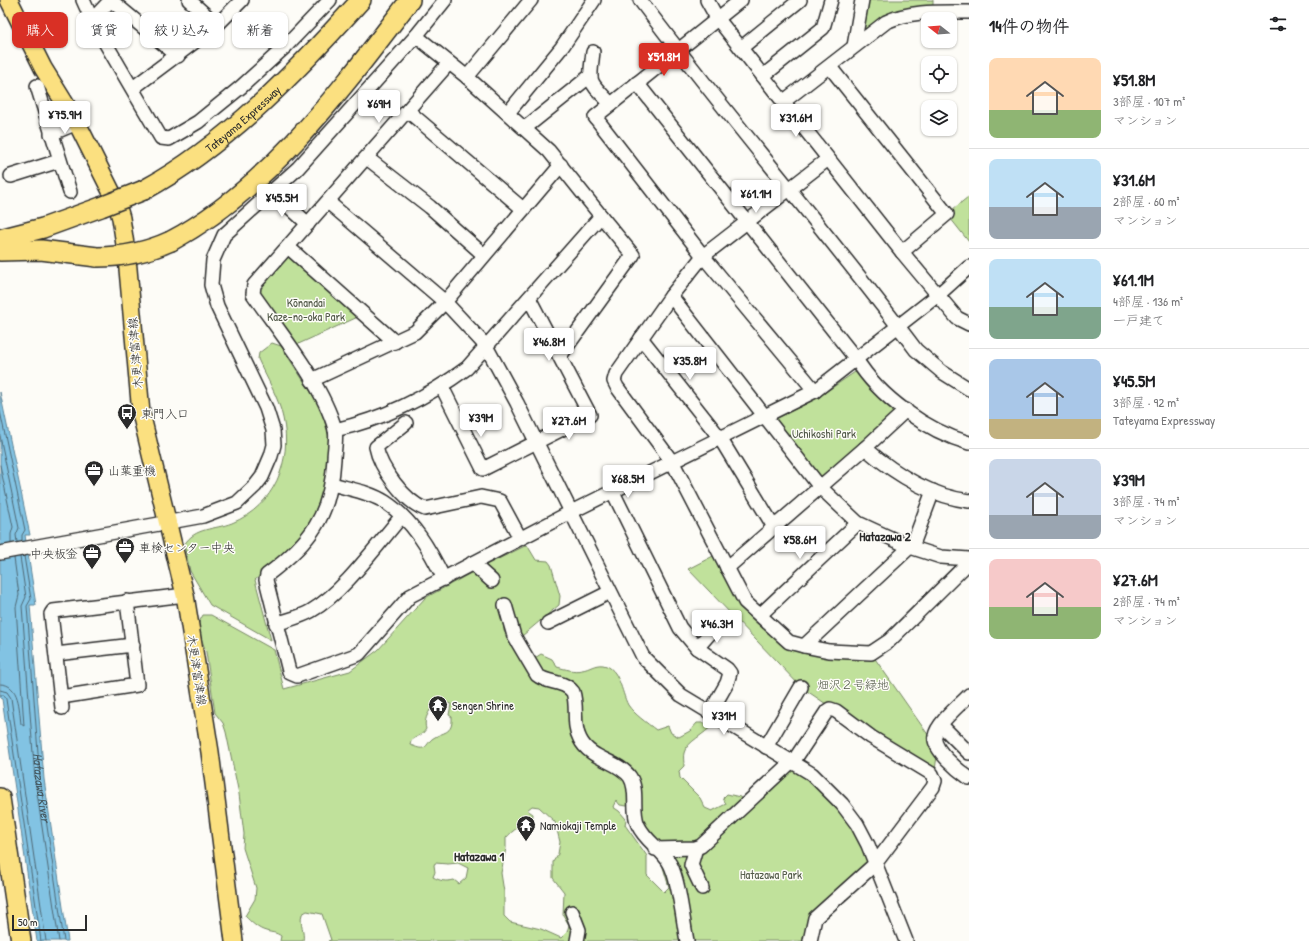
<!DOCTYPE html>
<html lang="ja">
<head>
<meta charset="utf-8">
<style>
	:root { --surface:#fff; --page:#f2f2f2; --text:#202124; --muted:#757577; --line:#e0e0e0; --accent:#d93025 }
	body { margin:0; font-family:"Patrick Hand","Klee One",sans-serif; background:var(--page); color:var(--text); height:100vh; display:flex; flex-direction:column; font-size:15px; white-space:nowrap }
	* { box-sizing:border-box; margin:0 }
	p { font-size:13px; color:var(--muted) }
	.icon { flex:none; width:22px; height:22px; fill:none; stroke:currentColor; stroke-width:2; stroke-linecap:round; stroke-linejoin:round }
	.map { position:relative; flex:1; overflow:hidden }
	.drawer { display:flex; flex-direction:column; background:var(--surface); width:340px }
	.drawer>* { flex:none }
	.top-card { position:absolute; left:12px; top:12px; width:380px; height:36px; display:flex; gap:8px }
	.needle { width:26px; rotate:287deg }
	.controls { position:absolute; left:921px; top:12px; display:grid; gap:8px }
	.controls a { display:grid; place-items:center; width:36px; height:36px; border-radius:8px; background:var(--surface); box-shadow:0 1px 3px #0004; font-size:20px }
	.scale { position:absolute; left:12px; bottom:10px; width:75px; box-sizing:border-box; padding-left:4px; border:2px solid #2b2b2b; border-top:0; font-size:11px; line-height:14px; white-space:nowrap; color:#2b2b2b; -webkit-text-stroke:3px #fdfcf7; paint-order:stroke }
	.price { position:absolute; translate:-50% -34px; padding:0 9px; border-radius:4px; background:#fff; color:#222; font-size:13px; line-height:26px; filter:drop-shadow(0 1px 2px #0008) }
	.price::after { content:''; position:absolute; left:50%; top:24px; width:12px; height:9px; margin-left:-6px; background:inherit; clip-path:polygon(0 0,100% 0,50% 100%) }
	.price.current { background:var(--accent); color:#fff }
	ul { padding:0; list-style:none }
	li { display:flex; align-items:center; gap:12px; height:100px; padding:0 20px }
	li+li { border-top:1px solid var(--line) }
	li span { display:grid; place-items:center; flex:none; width:112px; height:80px; border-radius:8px; color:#555 }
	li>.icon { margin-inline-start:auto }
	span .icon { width:48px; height:48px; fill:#fffc; stroke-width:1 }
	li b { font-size:17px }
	h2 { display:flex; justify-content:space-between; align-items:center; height:48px; padding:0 20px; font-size:17px }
	.tag { padding:0 14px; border-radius:8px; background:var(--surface); box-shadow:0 1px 3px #0004; font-size:14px; line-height:36px }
	.tag.current { background:var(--accent); color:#fff }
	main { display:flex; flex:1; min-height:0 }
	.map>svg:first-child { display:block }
	.green { fill:#c0e19b; stroke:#768663; fill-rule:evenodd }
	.water { fill:#82c3e3; stroke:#5f8699 }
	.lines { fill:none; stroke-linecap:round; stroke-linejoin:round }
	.shore { stroke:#4e6875; stroke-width:1 }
	.minor-casing { stroke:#2b2b2b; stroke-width:16 }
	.major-casing { stroke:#2b2b2b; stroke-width:20 }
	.highway-casing { stroke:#2b2b2b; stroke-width:22 }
	.minor { stroke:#fdfcf7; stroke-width:13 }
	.major { stroke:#fbe080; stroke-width:17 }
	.highway { stroke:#fbe080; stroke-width:19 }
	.highway-bridge-casing { stroke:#2b2b2b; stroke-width:22; stroke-linecap:butt }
	.highway-bridge { stroke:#fbe080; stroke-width:19 }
	.labels { text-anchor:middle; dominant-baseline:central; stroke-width:3; stroke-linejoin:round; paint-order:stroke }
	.street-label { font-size:12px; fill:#2b2b2b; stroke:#fdfcf7 }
	.park-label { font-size:12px; fill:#505847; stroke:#fdfcf7 }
	.poi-label { font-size:12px; fill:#2b2b2b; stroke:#fdfcf7; text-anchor:start }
	.neighbourhood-label { font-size:13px; font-weight:bold; fill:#2b2b2b; stroke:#fdfcf7 }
	.water-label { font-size:13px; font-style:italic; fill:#455962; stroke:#fdfcf7 }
</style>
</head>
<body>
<main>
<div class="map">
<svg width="969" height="941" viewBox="0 0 969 941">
	<rect width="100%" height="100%" fill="#fdfcf7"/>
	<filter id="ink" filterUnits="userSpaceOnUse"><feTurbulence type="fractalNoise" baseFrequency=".025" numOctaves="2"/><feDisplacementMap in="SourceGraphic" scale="8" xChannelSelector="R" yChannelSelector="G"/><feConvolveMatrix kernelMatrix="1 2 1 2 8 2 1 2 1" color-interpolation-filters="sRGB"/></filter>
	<g filter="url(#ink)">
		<!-- green -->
		<g class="green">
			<polygon points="866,0 933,0 933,7 864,33 861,31"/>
			<polygon points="968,197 969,198 969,242 947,214"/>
			<polygon points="289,256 360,316 294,346 258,290 258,286 281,260"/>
			<path d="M272 343 281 346 316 400 324 419 330 442V464L321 506 298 544 255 580 271 640 210 605 190 571 184 545C195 527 214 530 232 523 274 506 293 461 283 418 279 398 266 377 258 359L259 353Z"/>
			<polygon points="855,372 893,411 892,417 823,480 770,422 817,398"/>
			<path d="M527 545 536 560 548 561 551 565 560 596 559 605 522 636 516 635 503 620 504 631 524 665 541 654 552 659 557 667C565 669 574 672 582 670 590 669 594 664 603 665 620 668 621 692 628 705 634 714 647 723 656 730L668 726 671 733 679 737 690 731 697 723H710L712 725C706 734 686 742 684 753 683 756 684 762 684 766L679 771 680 778 700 798 705 808 712 811 726 804 723 798 727 794 740 797 742 801 791 762 848 813 875 864 834 906 831 914 812 927 811 941H328L331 940 322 914 307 911 302 914C299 924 305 932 303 941H280L281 936C276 932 272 933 266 931 258 929 251 922 245 916L255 899 256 888 243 848 244 834 239 794 226 732 223 723 215 713 206 652 197 626 203 615H211L274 650 284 689 350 671 378 650 425 598 482 567ZM440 701 451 704 449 715 452 717C453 735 443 731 432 739 429 741 427 747 423 748 419 749 414 746 410 745L411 741C416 736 422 736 426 729 424 722 426 717 430 710H434ZM616 800 620 805 627 806 632 809 661 846V861L669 887 664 892 647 875V856L625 825 626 819 619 811 613 807ZM532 806 539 807 555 822 560 842 558 854 553 862V878L564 892 563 915 569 925 567 932 561 938 541 929 510 922 504 916V892L501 873 506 848V838C513 830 521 824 532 823L533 814 527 810ZM435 863 448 864 458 863 468 868 466 878 459 884 454 880C446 882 440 881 433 877L435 872 434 865Z"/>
			<polygon points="719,553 745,602 804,646 871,653 938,749 934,777 801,687 688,569"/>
		</g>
		<!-- water -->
		<polygon class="water" points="0,392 30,535 25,535 36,605 30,605 44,779 68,941 37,941 2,699 0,698"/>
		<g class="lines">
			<!-- shore -->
			<g class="shore">
				<polyline points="0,411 25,530 22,535 22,541"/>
				<polyline points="0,436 19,528 16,535 17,542"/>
				<polyline points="0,465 13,527 11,534 11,543"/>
				<path id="s1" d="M24 556 31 599 27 606 40 779 64 941"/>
				<polyline points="20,557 26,597 22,606 35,780 59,941"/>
				<path d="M0 684C20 684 19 709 21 724L24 726 16 607 19 595 14 558"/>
				<polyline points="0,690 7,692 11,698 46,941"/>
				<polyline points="0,695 4,695 6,699 41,941"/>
			</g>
			<defs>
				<g id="minor">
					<polyline points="83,0 92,20 161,138 169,139 198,122 241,87 286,46 330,0"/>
					<polyline points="189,0 217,25"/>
					<path d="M640 0C729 119 827 231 916 350L942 372 969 389"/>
					<polyline points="707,0 717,18 902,252 957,318 969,324"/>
					<polyline points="741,0 595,117 703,256 815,391"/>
					<polyline points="92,20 109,2 114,3 178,56"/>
					<polyline points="854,46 862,0"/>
					<polyline points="741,48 800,0"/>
					<path d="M593 52C589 85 588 80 611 104"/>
					<path d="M449 63 254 285 253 294C280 333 322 383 335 429 337 438 334 450 334 459 331 515 311 542 267 575L266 580 289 671 290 673 297 676 359 654 410 596 571 512 815 391 938 295 969 267"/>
					<polyline points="830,67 947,214 902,252"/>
					<polyline points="763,76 823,28 831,0"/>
					<polyline points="467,77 531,0"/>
					<path d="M637 83 856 359C879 397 927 431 969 443"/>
					<polyline points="37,86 70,192"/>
					<polyline points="133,88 217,25 242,0"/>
					<path d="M783 102 886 22C911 10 941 12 969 12"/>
					<polyline points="408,111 523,209"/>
					<polyline points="508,113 562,47 594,0"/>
					<polyline points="525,128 590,76"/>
					<polyline points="51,134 77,123"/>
					<polyline points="367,158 430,207 484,255"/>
					<polyline points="828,159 703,256 671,296 616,374 614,381 617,387 673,463 745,602 789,642 804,646 829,651 871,653 889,641 969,562"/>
					<polyline points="11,176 59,161"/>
					<polyline points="273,192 308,224"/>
					<polyline points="328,202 445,302 486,346 517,403 643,657 681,695 812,774 842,804 857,824 868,845 906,941"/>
					<polyline points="288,247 395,342"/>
					<polyline points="671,296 820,487 858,523 910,547 941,557 969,559"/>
					<polyline points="641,338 720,438 774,527"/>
					<polyline points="560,356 633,255 601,216"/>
					<polyline points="312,380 415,332 445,302 561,165"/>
					<polyline points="442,387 483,469 590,415 529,298"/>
					<path d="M406 423 376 447C380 468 405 502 425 509L481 497 500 501 520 538"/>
					<path d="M335 430C383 419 428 397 467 368L601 216 549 151 467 77 416 36"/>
					<path d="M865 448C895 474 929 496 969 501"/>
					<path d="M332 484C349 489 370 492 385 502 413 520 430 550 444 579"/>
					<polyline points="613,492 680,628 697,648 727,669 730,673 727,683 710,713"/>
					<polyline points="912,547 933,491"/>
					<polyline points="0,553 203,516 237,503 255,486 262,477 271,456 274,445 273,430 266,408 217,306 211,285 213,260 224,235 298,168 416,36 445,0"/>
					<polyline points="472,563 492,581"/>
					<polyline points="727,568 865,448 906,410"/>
					<path d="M505 605 514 636 537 675C548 684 564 680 573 692 578 707 572 725 580 739 590 760 618 760 630 777 639 791 631 810 638 825 645 841 662 849 670 864 679 880 683 921 687 941"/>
					<polyline points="760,615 858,523"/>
					<polyline points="548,623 610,592"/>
					<path d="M276 624C287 620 301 617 311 611 344 592 376 546 402 516"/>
					<polyline points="804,646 910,547"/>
					<polyline points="697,648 719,623"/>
					<polyline points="56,654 133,645"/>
					<path d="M969 695C960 705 937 723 935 736 932 749 959 771 969 778"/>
					<polyline points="61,697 137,685 127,601"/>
					<polyline points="62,708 51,614 53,611 185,595"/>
					<polyline points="941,725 969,753"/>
					<polyline points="766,747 801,687"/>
					<polyline points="793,762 827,711 830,709 836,711 871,737 932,774 935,781 933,787 875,864 815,918 810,941"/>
					<polyline points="696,848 691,865 702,888"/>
					<polyline points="655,849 696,848 701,846 791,762"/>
					<polyline points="572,912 579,930 577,941"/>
				</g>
				<polyline id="major" points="9,0 43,68 77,123 116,201 121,218 127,258 141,413 185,595 190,626 210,752 234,941"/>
				<g id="highway">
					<path id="s2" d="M144 190C227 145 299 69 361 0"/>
					<polyline points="0,239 43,228 101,207"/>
					<path d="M171 241C270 188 343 87 410 0"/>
					<polyline points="0,251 41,250 97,257"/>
					<polyline points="0,798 21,941"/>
				</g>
			</defs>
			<!-- minor casing -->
			<use href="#minor" class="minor-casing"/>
			<!-- major casing -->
			<use href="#major" class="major-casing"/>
			<!-- highway casing -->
			<use href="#highway" class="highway-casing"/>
			<!-- minor -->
			<use href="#minor" class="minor"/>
			<!-- major -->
			<use href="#major" class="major"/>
			<!-- highway -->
			<use href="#highway" class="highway"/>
			<defs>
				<g id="highway-bridge">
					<polyline points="101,207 144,190"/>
					<path d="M97 257C123 257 147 252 171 241"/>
				</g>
			</defs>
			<!-- highway-bridge casing -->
			<use href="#highway-bridge" class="highway-bridge-casing"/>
			<!-- highway-bridge -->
			<use href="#highway-bridge" class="highway-bridge"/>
		</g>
	</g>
	<!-- icons -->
	<defs>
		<symbol id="bus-pin" viewBox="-11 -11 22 30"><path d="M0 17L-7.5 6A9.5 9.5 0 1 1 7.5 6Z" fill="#2b2b2b" stroke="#fdfcf7"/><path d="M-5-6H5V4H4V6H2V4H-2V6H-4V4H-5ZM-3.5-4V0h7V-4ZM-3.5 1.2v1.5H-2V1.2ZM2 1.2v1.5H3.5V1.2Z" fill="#fff"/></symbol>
		<symbol id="office-pin" viewBox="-11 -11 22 30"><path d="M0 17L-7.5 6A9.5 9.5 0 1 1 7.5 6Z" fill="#2b2b2b" stroke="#fdfcf7"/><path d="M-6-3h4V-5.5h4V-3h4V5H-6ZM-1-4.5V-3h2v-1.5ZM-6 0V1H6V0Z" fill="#fff"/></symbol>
		<symbol id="temple-pin" viewBox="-11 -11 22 30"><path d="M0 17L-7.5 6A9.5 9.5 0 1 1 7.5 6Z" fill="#2b2b2b" stroke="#fdfcf7"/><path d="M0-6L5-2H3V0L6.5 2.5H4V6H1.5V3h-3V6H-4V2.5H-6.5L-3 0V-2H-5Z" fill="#fff"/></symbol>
	</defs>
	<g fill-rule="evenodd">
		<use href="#bus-pin" x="116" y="402" width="22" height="30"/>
		<use href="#office-pin" x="83" y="459" width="22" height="30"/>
		<use href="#office-pin" x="114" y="536" width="22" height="30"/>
		<use href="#office-pin" x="81" y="542" width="22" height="30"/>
		<use href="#temple-pin" x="427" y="694" width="22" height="30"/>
		<use href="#temple-pin" x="515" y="814" width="22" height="30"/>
	</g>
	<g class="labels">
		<!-- street labels -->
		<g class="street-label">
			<text stroke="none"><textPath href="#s2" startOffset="122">Tateyama Expressway</textPath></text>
			<text transform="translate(135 353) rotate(-95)">木更津富津線</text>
			<text transform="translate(197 670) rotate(81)">木更津富津線</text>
		</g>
		<!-- park labels -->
		<g class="park-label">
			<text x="306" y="302">Kōnandai<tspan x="306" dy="14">Kaze-no-oka Park</tspan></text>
			<text x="824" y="433">Uchikoshi Park</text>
			<text x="853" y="684">畑沢２号緑地</text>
			<text x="771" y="874">Hatazawa Park</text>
		</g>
		<!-- poi labels -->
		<g class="poi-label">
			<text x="141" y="413">東門入口</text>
			<text x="108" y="470">山葉重機</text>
			<text x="139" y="547">車検センター中央</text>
			<text x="78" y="553" text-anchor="end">中央板金</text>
			<text x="452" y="705">Sengen Shrine</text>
			<text x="540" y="825">Namiokaji Temple</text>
		</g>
		<!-- neighbourhood labels -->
		<g class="neighbourhood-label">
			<text x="885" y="536">Hatazawa 2</text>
			<text x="479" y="856">Hatazawa 1</text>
		</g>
		<!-- water labels -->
		<g class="water-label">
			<text stroke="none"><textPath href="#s1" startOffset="234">Hatazawa River</textPath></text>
		</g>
	</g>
</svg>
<div class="controls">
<a><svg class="needle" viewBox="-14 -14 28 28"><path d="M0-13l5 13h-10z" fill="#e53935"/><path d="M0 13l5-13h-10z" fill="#757577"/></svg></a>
<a><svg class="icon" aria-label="locate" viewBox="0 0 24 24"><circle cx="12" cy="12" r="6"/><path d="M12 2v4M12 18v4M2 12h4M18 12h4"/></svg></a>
<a><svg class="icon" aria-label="layers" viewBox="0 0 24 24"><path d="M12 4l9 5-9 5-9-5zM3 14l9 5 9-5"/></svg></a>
</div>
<div class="scale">50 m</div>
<b class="price current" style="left:664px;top:77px">¥51.8M</b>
<b class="price" style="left:379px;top:124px">¥69M</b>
<b class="price" style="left:65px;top:135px">¥75.9M</b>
<b class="price" style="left:796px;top:138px">¥31.6M</b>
<b class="price" style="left:756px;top:214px">¥61.1M</b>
<b class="price" style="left:282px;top:218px">¥45.5M</b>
<b class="price" style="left:549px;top:362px">¥46.8M</b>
<b class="price" style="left:690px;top:381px">¥35.8M</b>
<b class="price" style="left:481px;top:438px">¥39M</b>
<b class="price" style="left:569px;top:441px">¥27.6M</b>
<b class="price" style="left:628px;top:499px">¥68.5M</b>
<b class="price" style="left:800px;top:560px">¥58.6M</b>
<b class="price" style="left:717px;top:644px">¥46.3M</b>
<b class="price" style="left:724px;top:736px">¥31M</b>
<div class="top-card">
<a class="tag current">購入</a>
<a class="tag">賃貸</a>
<a class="tag">絞り込み</a>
<a class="tag">新着</a>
</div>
</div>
<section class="drawer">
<h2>14件の物件<svg class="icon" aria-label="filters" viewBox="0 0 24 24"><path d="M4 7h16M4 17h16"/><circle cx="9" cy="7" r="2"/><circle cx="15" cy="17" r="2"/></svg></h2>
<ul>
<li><span style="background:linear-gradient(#ffd9b3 65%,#8fb573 0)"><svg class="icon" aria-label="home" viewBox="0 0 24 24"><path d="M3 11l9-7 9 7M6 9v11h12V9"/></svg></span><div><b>¥51.8M</b><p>3部屋 · 107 m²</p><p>マンション</p></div></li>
<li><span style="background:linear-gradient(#bfe0f5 60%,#9aa5b1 0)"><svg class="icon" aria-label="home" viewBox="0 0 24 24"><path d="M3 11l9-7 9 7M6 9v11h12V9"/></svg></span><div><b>¥31.6M</b><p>2部屋 · 60 m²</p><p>マンション</p></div></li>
<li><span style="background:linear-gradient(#bfe0f5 60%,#7fa58c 0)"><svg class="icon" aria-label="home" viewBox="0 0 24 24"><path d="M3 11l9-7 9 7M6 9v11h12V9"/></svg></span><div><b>¥61.1M</b><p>4部屋 · 136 m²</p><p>一戸建て</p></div></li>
<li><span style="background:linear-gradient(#a9c7e8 75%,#c2b280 0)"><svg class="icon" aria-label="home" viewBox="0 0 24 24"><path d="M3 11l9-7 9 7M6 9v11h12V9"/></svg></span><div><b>¥45.5M</b><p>3部屋 · 92 m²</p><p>Tateyama Expressway</p></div></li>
<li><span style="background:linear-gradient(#c9d6e8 70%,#9aa5b1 0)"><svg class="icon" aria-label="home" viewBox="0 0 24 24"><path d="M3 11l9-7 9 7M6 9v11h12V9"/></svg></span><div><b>¥39M</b><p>3部屋 · 74 m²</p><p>マンション</p></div></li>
<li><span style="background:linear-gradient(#f6c9c9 60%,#8fb573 0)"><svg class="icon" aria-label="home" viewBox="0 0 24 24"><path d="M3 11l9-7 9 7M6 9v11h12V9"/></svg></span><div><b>¥27.6M</b><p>2部屋 · 74 m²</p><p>マンション</p></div></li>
</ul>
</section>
</main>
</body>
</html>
